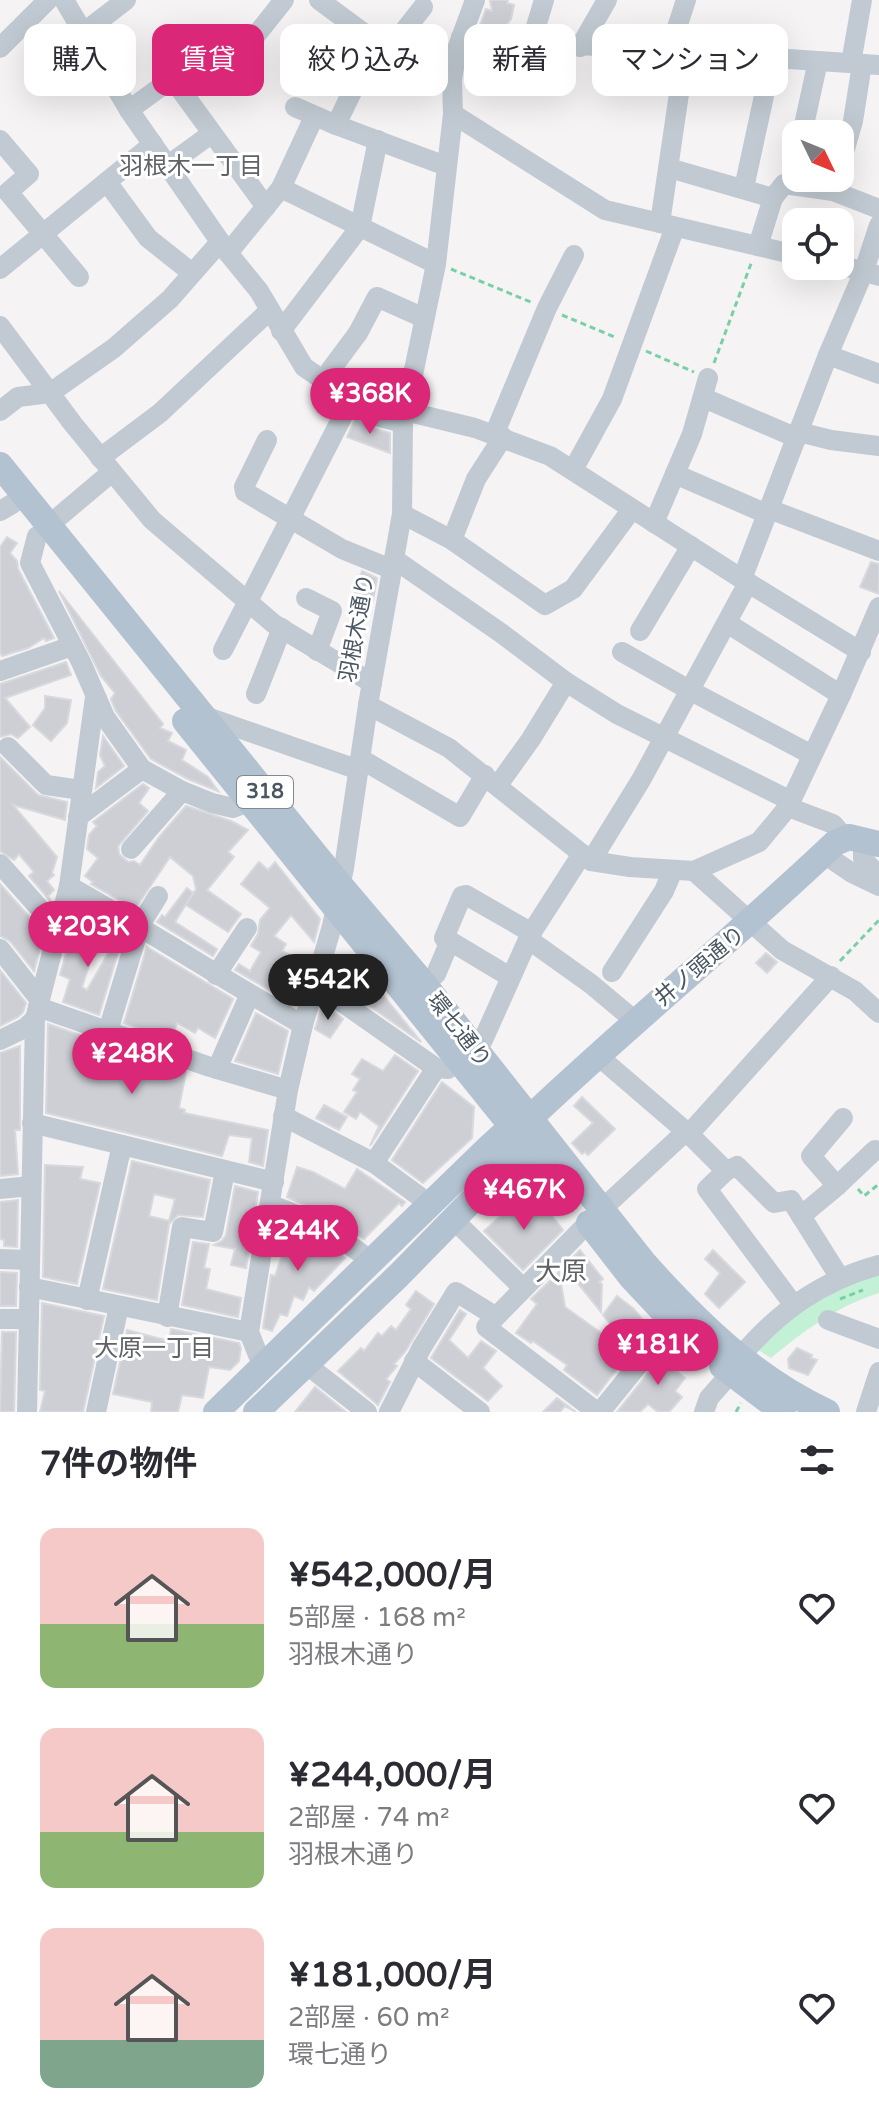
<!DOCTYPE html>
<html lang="ja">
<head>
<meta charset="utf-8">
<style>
	:root { --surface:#fff; --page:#f7f7f7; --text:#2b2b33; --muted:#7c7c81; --accent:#db2777 }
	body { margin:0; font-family:"Varela Round","Noto Sans JP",sans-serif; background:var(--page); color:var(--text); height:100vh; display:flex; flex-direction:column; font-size:30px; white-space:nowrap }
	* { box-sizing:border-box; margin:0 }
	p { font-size:26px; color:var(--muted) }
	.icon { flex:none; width:44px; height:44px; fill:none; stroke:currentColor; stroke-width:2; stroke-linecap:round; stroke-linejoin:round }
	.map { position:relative; height:1412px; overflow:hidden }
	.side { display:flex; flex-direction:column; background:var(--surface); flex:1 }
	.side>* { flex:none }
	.hud { position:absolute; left:24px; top:24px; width:832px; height:72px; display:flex; gap:16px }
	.needle { width:52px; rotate:133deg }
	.fabs { position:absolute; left:782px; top:120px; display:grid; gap:16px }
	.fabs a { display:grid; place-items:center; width:72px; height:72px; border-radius:16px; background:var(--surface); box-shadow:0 8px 32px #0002; font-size:40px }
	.price { position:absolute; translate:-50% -68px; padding:0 18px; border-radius:28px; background:var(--accent); color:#fff; font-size:26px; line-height:52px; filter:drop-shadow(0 2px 4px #0008) }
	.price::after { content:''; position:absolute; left:50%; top:48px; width:24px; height:18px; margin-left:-12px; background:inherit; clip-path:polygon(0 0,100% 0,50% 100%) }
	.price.current { background:#222; color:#fff }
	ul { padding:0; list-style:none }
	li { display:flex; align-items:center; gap:24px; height:200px; padding:0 40px }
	li span { display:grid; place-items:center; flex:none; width:224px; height:160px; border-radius:16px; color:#555 }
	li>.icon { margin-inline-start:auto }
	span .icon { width:96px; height:96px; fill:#fffc; stroke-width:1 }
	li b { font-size:34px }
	h2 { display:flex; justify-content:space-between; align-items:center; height:96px; padding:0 40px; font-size:34px }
	.pill { padding:0 28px; border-radius:16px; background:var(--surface); box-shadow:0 8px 32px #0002; font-size:28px; line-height:72px }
	.pill.current { background:var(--accent); color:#fff }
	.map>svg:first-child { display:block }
	.green { fill:#c3f1d5 }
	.building { fill:#cdcfd5; stroke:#d7d9de; stroke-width:2; fill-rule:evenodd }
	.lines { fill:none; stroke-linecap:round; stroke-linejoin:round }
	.path { stroke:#7ad0a6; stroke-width:3; stroke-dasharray:6 4; stroke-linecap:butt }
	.minor { stroke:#c1cad2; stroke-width:20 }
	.major { stroke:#b3c2d1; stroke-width:26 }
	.labels { text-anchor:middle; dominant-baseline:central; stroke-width:6; stroke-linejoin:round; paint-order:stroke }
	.shield { fill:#fff; stroke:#808990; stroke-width:2 }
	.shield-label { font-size:20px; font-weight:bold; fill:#4a5661 }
	.street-label { font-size:22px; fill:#4a5661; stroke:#fff }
	.neighbourhood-label { font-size:24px; fill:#5f6368; stroke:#fff }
	.quarter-label { font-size:26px; fill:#5f6368; stroke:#fff }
</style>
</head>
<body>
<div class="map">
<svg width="879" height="1412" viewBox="0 0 879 1412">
	<rect width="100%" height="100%" fill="#f5f3f3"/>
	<!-- green -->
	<path class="green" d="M879 1269V1293C837 1306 805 1330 771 1358L757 1349 810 1300Z"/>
	<!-- building -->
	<g class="building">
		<polygon points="490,0 508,0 507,3 514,5 511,19 505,27 480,25 486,9 492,11"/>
		<polygon points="356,418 372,428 390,433 390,453 347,437"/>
		<polygon points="7,537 17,543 10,553 17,561 18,569 54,638 46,641 44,638 28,648 2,656 0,652 0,547"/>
		<polygon points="871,562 879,564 879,594 860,587"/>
		<polygon points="362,571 377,578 373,601 355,597 356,586"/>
		<polygon points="59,591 163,724 160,728 172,733 168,741 186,750 182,760 208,777 218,791 188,779 151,759 116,711 111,699 115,693 101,676"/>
		<polygon points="66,662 71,675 5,698 30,727 18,738 11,734 0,737 0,684"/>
		<polygon points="45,696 71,700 67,723 51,741 33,725 45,708"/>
		<polygon points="103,736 124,766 96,788 98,772 105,766 100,755"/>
		<polygon points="0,757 38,795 67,802 65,820 13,805 57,857 52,873 54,875 47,881 54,890 48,896 51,902 29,876 34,872 19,854 14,860 0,851"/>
		<polygon points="143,784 149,788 139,803 148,811 118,846 119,854 128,862 134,861 140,865 159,837 186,806 231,821 248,830 228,852 234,857 207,890 241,914 228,932 186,905 196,889 193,876 170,857 135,909 91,884 93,882 85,876 98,858 87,849 89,835 97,826 93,822"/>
		<polygon points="259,862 268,870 275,862 320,919 314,942 291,915 274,936 286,944 282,951 307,964 295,1005 235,970 239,964 250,971 261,952 251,946 258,934 260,920 270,908 241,884"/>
		<polygon points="0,884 34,922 31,924 37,925 44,933 34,971 10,941 0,936"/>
		<polygon points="187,888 193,893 175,922 217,949 213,956 157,922 162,915 165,917"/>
		<polygon points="94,915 104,921 82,987 87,990 121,931 124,933 99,1015 63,1002 70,979 60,975 73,929 88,934"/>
		<polygon points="147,947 233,999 215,1038 198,1028 195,1033 177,1023 172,1037 166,1034 165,1038 124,1023"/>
		<polygon points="766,953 777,962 767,973 756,963"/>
		<polygon points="337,968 363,979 366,974 421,1042 330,978 354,988"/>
		<polygon points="0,970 26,1003 23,1012 18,1017 0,1026"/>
		<polygon points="323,1004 343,1019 330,1038 315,1029"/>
		<polygon points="256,1013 288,1031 278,1074 235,1061"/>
		<polygon points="48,1024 186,1072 179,1108 185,1110 184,1113 268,1130 263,1166 249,1162 252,1138 229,1135 222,1156 46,1113"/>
		<polygon points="20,1046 20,1130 15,1130 18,1174 0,1176 0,1053"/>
		<polygon points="395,1055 418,1071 370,1146 379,1126 360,1112 356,1119 344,1112 357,1092 353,1090 360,1079 352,1074 362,1059 383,1071"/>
		<polygon points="442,1082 474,1107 472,1138 423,1183 392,1160"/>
		<polygon points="582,1097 615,1129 588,1155 585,1152 582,1154 572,1143 593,1123 574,1106"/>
		<polygon points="324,1105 347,1117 339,1130 316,1118"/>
		<path d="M132 1161 210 1180 203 1217 178 1215 169 1224 157 1300 103 1289ZM154 1194 175 1199 169 1221 149 1216Z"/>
		<polygon points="45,1165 83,1167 80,1179 100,1183 77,1284 43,1277"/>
		<polygon points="297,1167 313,1172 345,1189 357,1169 405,1202 402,1206 399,1203 364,1239 330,1217 287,1197"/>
		<polygon points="235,1186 258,1192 246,1268 231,1265 235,1249 214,1245 222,1241 226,1235"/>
		<polygon points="18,1200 17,1247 4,1246 4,1240 0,1239 0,1202"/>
		<polygon points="524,1202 535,1203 546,1208 563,1230 523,1270 484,1231 509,1208"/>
		<polygon points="280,1222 317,1240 345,1258 314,1291 309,1287 303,1300 294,1296 287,1316 280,1314 272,1331 263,1328 271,1275 275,1276 289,1234 278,1231"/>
		<polygon points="193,1242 209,1244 204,1268 210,1269 206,1289 241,1298 238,1317 182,1305"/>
		<polygon points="580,1250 603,1279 599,1282 602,1284 601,1312 564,1266"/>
		<polygon points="713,1250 745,1282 719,1308 705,1294 720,1273 705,1259"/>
		<polygon points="0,1272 17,1273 16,1306 0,1306"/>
		<polygon points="559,1272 565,1307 629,1353 597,1395 564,1370 567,1365 533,1341 531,1343 516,1333 537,1304 531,1299"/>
		<polygon points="416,1291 434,1304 405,1352 394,1364 397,1366 386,1379 390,1382 378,1405 338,1371 361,1348 364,1351 378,1333 382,1336 391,1326 396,1330 411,1309 406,1305"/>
		<polygon points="617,1296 634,1309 650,1329 631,1350 603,1315"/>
		<polygon points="42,1303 104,1316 83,1412 40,1412 45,1391 40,1390"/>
		<polygon points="460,1310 466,1314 449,1340 468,1358 481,1341 496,1351 483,1368 502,1386 488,1401 431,1358"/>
		<polygon points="171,1329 239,1343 241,1348 239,1361 230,1370 209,1367 203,1398 182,1395 178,1412 151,1412 152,1402 113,1394 127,1330 169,1341"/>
		<polygon points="2,1332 16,1332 14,1412 0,1412"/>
		<polygon points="669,1347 683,1358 674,1369 685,1378 675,1391 682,1397 669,1412 658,1412 648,1404 640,1412 617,1412"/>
		<polygon points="797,1348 812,1355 811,1358 817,1360 808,1375 789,1368 788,1359"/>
		<polygon points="315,1387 346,1412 295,1412"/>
		<polygon points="557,1398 576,1412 565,1406 560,1412 543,1412"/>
	</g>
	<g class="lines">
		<!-- path -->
		<g class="path">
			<polyline points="451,269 533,303"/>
			<polyline points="562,315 617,338"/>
			<polyline points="646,351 694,372"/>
			<polyline points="714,363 752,261"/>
			<polyline points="840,961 879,920"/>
			<polyline points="858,1189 864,1196 879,1184"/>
			<polyline points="840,1299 863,1290"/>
			<polyline points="736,1412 741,1403"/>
		</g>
		<!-- minor -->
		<g class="minor">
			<polyline points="64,0 129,110 228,253 259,291 304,367 376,416 403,423"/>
			<polyline points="319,0 376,42 452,80"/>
			<polyline points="83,33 126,0"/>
			<polyline points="461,37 879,65"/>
			<polyline points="531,43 544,0"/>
			<polyline points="580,47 607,0"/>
			<polyline points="0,48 48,0"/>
			<polyline points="390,49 423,7"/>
			<polyline points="669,52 686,0"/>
			<polyline points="851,63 862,0"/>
			<polyline points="172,78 266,207"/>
			<polyline points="295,107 336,125 446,166"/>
			<polyline points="129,110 210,51 230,68 284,0"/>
			<polyline points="453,114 605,210 796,255"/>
			<polyline points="336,125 376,42"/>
			<polyline points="802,134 818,61"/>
			<polyline points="0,140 29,174 8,192 79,277"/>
			<polyline points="167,166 211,134"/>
			<polyline points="840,166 853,121 862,64"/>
			<polyline points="669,168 773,198"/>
			<polyline points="107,182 148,238 192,273"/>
			<polyline points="281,188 436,264"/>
			<polyline points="744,188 772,59"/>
			<polyline points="660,223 685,53"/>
			<polyline points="758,246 773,198 784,184 833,191 879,209"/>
			<polyline points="228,253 281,188 314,117"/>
			<polyline points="840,265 879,276"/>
			<polyline points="0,269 153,144"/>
			<polyline points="0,326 73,424 152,520 274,624 372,683"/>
			<polyline points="281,331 360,227 378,140"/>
			<polyline points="828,355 879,374"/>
			<polyline points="323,380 358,333 377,297 424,318"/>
			<polyline points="704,398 797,438"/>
			<polyline points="0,411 18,397 50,393 114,348 170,299 220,242"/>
			<polyline points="405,411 475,428 550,456 742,579 861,652"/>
			<polyline points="799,432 831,440 879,446"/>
			<polyline points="494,435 547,308 574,255"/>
			<polyline points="267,440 244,487 245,492 342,549 391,569"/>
			<polyline points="100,458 160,413 270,310"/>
			<polyline points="573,470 612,399 675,227"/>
			<polyline points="675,474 767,514"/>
			<polyline points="769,509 879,551"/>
			<polyline points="0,511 12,504"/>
			<polyline points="402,514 452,540 545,605 573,589 632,509"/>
			<polyline points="654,523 692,434 708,378"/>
			<polyline points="49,525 112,472"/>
			<polyline points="37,536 30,563 81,662 105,717 142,769 182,791 212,803 233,808 249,802"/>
			<polyline points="452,540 476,479 503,437"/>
			<polyline points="394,559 501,633 566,682 617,714 789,800"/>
			<polyline points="742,579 828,355 864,271 879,225"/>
			<polyline points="306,598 332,611 317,651"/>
			<polyline points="727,623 841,695"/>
			<polyline points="640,631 691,546"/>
			<polyline points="223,650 352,398"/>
			<polyline points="622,652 691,691 812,755"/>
			<polyline points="0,671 72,646"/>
			<polyline points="256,694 282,628"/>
			<polyline points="368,705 449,748 591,861 630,867 694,871 759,842 788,807 841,695 879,607"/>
			<polyline points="204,716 359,770"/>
			<polyline points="8,747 46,785 81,790"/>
			<polyline points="361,759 460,817 485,775"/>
			<polyline points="498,785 531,739 566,682"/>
			<polyline points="788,807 833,824 845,838"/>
			<polyline points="78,817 142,769"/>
			<polyline points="863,839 863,859 879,876"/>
			<polyline points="131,849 182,791"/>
			<polyline points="824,854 852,873 879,886"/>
			<polyline points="591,861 641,780 748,583"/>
			<polyline points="0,864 57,928"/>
			<polyline points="694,871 782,950 855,991 879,1013"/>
			<path d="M69 886C148 930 224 980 303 1025"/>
			<polyline points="528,939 591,984 635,1021"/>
			<polyline points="450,941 510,977"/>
			<polyline points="0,949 40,1000"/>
			<polyline points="612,972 664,891 673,870"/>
			<polyline points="216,975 247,928"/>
			<polyline points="316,984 436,1068 448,1069 458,1061"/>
			<polyline points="424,984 436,974 450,941 444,938 462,896 466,895 532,933"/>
			<polyline points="38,1007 210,1067 288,1090"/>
			<polyline points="108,1031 140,925 158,896"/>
			<polyline points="0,1040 25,1028 35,1019"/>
			<polyline points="473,1049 483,1040 530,935 582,854"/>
			<polyline points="597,1055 689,1134 726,1171"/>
			<polyline points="217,1069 249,996"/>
			<polyline points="283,1116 374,1163 431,1205"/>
			<polyline points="32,1123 274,1182"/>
			<polyline points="374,1163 436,1068"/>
			<polyline points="837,1186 875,1150"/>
			<polyline points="0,1189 31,1186"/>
			<path d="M271 1205C311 1219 338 1235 371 1261"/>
			<polyline points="601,1210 681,1136 689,1134 831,976"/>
			<polyline points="801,1216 837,1186 811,1156 843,1118"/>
			<polyline points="453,1219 523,1288"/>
			<polyline points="588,1223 486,1327 597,1412"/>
			<polyline points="0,1259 29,1260"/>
			<polyline points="29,1287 249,1332"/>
			<polyline points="87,1300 122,1145"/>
			<polyline points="793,1304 707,1189 726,1171 737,1166 774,1203 791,1200 840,1278"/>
			<polyline points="167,1317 182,1227 213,1232 225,1171"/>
			<polyline points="0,1319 29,1319"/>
			<polyline points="828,1320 879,1339"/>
			<path d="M740 1357C779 1311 821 1281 879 1265"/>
			<polyline points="414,1361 480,1412"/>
			<polyline points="265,1363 258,1355 249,1332 288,1090 303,1025 332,926 344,868 368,705 402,514 403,423 436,264 453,114 452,80 457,49 475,0"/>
			<polyline points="307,1365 367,1412"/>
			<polyline points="27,1412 35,1019 69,886 95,697"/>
			<polyline points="96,1412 119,1306"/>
			<polyline points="389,1412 422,1347 456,1292 495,1316"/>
			<polyline points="600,1412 673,1322"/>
			<polyline points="704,1412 709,1398 731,1373"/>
			<polyline points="866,1412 879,1372"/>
		</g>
		<!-- major -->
		<g class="major">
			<path d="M0 465 340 885 424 984 645 1264C698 1323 754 1378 827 1412"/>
			<polyline points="185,721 547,1170"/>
			<polyline points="589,1223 631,1277 678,1327"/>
			<polyline points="722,1366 783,1412"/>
			<path d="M216 1412 488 1148 511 1127 529 1119C629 1024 735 938 835 843L849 837 879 844"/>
			<polyline points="256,1412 399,1275 526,1145 528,1127"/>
		</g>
	</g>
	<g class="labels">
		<!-- shield labels -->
		<rect class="shield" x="237" y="776" width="56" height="32" rx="6"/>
		<g class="shield-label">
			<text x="265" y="792">318</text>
		</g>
		<!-- street labels -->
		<g class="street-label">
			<text transform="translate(357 628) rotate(-80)">羽根木通り</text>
			<text transform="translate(700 966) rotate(-40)">井ノ頭通り</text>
			<text transform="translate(459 1030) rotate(52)">環七通り</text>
		</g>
		<!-- neighbourhood labels -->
		<g class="neighbourhood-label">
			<text x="191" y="166">羽根木一丁目</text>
			<text x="154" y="1348">大原一丁目</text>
		</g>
		<!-- quarter labels -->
		<g class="quarter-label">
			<text x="561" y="1271">大原</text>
		</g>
	</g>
</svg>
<div class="fabs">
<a><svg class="needle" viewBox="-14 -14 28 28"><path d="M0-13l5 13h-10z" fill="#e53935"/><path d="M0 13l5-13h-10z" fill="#7c7c81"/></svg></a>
<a><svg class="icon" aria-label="locate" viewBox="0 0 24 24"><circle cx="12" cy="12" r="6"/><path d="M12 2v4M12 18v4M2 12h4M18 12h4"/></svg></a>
</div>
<b class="price" style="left:370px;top:436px">¥368K</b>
<b class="price" style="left:88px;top:969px">¥203K</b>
<b class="price current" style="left:328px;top:1022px">¥542K</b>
<b class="price" style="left:132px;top:1096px">¥248K</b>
<b class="price" style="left:524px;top:1232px">¥467K</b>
<b class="price" style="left:298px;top:1273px">¥244K</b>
<b class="price" style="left:658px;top:1387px">¥181K</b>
<div class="hud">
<a class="pill">購入</a>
<a class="pill current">賃貸</a>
<a class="pill">絞り込み</a>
<a class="pill">新着</a>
<a class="pill">マンション</a>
</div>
</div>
<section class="side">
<h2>7件の物件<svg class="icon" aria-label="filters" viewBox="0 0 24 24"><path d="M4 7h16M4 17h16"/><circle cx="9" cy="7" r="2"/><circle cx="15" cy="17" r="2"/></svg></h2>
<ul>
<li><span style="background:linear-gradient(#f6c9c9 60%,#8fb573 0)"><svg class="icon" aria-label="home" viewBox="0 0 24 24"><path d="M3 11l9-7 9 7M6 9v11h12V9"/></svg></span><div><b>¥542,000/月</b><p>5部屋 · 168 m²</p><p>羽根木通り</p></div><svg class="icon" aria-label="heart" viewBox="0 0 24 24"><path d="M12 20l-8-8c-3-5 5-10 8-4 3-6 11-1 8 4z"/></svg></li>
<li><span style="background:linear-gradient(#f6c9c9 65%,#8fb573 0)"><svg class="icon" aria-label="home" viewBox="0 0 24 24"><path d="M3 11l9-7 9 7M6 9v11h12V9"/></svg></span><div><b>¥244,000/月</b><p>2部屋 · 74 m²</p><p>羽根木通り</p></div><svg class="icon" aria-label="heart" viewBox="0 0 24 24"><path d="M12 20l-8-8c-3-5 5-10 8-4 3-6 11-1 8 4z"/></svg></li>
<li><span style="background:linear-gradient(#f6c9c9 70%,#7fa58c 0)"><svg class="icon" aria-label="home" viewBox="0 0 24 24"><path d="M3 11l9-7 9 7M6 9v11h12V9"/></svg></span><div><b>¥181,000/月</b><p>2部屋 · 60 m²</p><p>環七通り</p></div><svg class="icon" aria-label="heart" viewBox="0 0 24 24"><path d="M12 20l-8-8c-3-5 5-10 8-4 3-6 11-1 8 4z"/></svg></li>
</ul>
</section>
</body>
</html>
